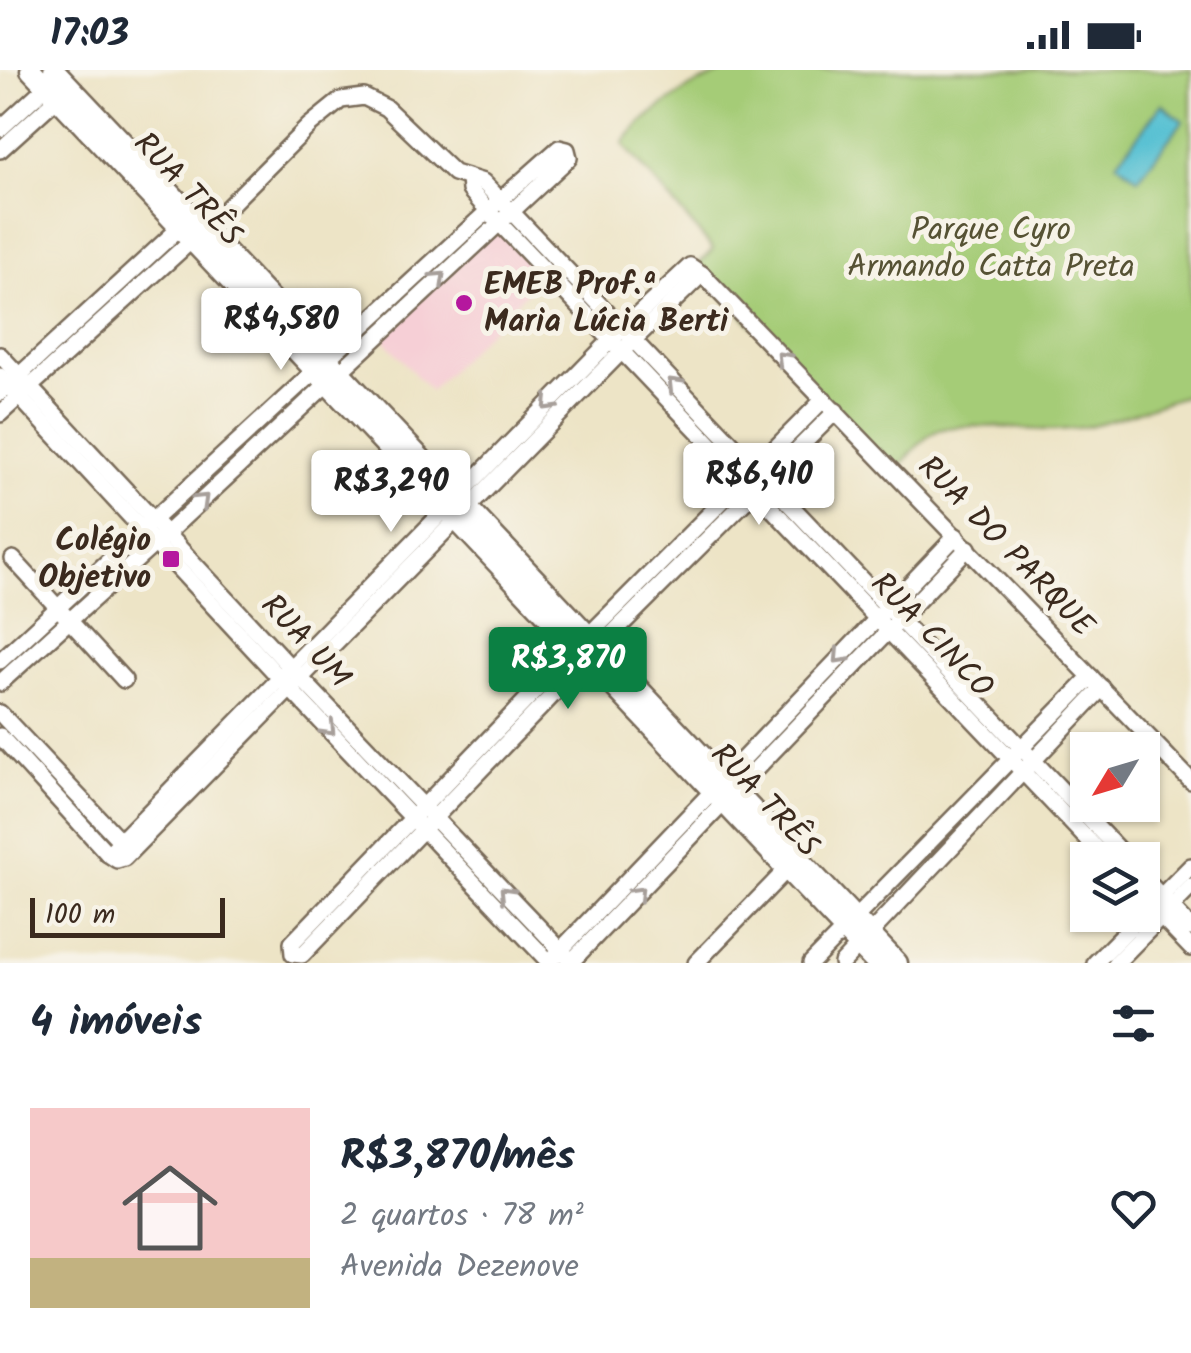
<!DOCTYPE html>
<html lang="pt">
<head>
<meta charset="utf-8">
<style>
	:root { --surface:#fff; --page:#f2f2f3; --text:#1f2937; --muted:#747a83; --line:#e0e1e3; --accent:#0b8043 }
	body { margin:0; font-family:Kalam,sans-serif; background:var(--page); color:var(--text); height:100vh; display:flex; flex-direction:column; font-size:38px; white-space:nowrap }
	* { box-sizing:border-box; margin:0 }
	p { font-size:32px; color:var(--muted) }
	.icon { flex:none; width:55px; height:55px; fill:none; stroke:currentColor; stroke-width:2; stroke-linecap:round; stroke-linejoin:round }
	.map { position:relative; height:893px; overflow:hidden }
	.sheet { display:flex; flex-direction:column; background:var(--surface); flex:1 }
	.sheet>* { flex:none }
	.needle { width:65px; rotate:232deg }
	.buttons { position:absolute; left:1070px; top:662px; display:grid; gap:20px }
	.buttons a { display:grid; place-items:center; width:90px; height:90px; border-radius:0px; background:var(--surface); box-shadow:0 2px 8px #0004; font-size:50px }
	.scale { position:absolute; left:30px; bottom:25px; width:195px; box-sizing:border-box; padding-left:10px; border:5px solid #3b2a1e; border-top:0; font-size:28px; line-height:35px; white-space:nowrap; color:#3b2a1e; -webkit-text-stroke:8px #f7f3e8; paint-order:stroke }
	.price { position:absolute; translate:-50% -85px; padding:0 22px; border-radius:10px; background:#fff; color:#222; font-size:32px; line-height:65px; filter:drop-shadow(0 2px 5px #0008) }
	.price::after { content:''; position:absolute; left:50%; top:60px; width:30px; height:22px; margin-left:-15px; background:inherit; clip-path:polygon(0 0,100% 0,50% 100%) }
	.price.current { background:var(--accent); color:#fff }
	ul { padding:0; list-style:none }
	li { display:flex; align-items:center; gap:30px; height:250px; padding:0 30px }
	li+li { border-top:2px solid var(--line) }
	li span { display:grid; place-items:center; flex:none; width:280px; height:200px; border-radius:0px; color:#555 }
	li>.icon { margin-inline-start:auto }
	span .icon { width:120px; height:120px; fill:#fffc; stroke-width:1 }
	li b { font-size:42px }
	h2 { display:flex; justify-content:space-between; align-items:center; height:120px; padding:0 30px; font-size:42px }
	.status { display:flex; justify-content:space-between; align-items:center; height:70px; padding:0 50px; background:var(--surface); direction:ltr }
	.status svg { height:28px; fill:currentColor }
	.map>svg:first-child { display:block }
	.built { fill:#f6cfd6 }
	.green { fill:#a5cc77; stroke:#707b4a; stroke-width:2.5 }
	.water { fill:#58c1d3; stroke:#4a7678; stroke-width:2.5 }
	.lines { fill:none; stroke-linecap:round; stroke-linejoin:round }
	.street-casing { stroke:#796b59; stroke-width:20 }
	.secondary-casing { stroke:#796b59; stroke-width:25 }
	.street { stroke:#fff; stroke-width:15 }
	.secondary { stroke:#fff; stroke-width:20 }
	.oneway { stroke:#a79f9a }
	.poi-dot { fill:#b5179e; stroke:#f7f3e8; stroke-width:4 }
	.labels { text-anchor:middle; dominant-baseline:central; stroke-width:10; stroke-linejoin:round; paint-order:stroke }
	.street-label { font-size:32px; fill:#3b2a1e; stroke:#f7f3e8 }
	.park-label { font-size:32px; fill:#565234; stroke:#f7f3e8 }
	.poi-label { font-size:32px; font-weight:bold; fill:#3b2a1e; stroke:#f7f3e8; text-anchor:start }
</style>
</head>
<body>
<div class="status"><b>17:03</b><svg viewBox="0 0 49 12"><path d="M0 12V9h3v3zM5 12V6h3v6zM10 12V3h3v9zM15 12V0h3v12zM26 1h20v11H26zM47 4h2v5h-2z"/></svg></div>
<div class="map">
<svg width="1191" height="893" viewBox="0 0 1191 893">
	<rect width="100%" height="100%" fill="#f7f3e8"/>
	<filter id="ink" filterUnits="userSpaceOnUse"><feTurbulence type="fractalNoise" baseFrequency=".01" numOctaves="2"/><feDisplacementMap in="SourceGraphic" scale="20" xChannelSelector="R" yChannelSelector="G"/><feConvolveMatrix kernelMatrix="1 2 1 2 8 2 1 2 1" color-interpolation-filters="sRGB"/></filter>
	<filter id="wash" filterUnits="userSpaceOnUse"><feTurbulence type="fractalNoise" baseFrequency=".0048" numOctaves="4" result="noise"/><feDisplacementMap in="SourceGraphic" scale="40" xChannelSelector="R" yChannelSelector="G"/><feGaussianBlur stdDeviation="2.25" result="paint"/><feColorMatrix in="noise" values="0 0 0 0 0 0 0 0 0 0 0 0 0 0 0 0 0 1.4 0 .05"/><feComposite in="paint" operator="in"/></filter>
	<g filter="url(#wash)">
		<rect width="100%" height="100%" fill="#ede4c6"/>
		<!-- built -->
		<polygon class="built" points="499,152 546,202 430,321 379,264"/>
		<!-- green -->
		<path class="green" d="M726 0H1191V324C1146 336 1103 359 1056 360 1028 361 954 349 933 363 919 371 906 390 895 402L696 197 713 179 623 74C638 50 667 33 691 17 702 10 715 9 726 0Z"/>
		<!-- water -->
		<polygon class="water" points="1162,34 1183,51 1138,109 1117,92"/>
	</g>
	<g filter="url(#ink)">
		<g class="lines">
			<defs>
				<g id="street">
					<polyline points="0,59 52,11"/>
					<polyline points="0,80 64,22"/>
					<polyline points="469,109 470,120 488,141 1107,790"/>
					<polyline points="0,285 292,599 573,893"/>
					<polyline points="0,306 292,621 550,893"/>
					<polyline points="0,323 186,152"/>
					<polyline points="824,329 588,566 292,873 293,884 302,885 599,577 836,341"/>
					<polyline points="0,344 225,140 309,56 341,30 364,27 386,38 454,103 483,112 1128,790"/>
					<polyline points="13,489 124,610"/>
					<polyline points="0,591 488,141 559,78 567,80 569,88 167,463 0,613"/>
					<polyline points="0,643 128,779"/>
					<polyline points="0,666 108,784 117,790 124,788 622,281 702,204"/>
					<polyline points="108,784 611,270 690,196 702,204 1191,711"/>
					<polyline points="1142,806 1191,858"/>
					<polyline points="1142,827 1191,878"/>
					<polyline points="555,886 956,466"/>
					<polyline points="570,893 968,478"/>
					<polyline points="696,893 794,792"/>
					<polyline points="811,893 1091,607"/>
					<polyline points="842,893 1102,618"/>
					<polyline points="1095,893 1191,796"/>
					<polyline points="1116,893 1191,817"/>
				</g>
				<g id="secondary">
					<polyline points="31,0 876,893"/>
					<polyline points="54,0 897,893"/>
				</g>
			</defs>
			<!-- street casing -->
			<use href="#street" class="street-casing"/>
			<!-- secondary casing -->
			<use href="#secondary" class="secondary-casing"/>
			<!-- street -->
			<use href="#street" class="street"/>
			<!-- secondary -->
			<use href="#secondary" class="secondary"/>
		</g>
		<!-- one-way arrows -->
		<defs><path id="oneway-chevron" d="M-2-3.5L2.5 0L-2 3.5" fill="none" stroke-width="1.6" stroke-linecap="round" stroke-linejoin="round" transform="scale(2.5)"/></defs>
		<g class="oneway">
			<use href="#oneway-chevron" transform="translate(439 208) rotate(-43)"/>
			<use href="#oneway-chevron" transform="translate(783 288) rotate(-134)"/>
			<use href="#oneway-chevron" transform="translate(674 314) rotate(-134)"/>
			<use href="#oneway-chevron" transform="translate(549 334) rotate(134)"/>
			<use href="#oneway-chevron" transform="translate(202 430) rotate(-44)"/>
			<use href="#oneway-chevron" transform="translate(840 587) rotate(133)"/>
			<use href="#oneway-chevron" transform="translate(329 659) rotate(46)"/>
			<use href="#oneway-chevron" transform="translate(506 823) rotate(-134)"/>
			<use href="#oneway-chevron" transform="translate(638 823) rotate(-46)"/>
		</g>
	</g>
	<!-- markers -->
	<g class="poi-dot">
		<circle cx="464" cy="233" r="10"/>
		<rect x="161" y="479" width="20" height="20" rx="5"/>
	</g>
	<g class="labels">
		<!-- street labels -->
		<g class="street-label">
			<text transform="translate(187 120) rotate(47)">RUA TRÊS</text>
			<text transform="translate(1005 477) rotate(46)">RUA DO PARQUE</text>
			<text transform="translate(931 566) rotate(46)">RUA CINCO</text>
			<text transform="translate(305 572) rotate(47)">RUA UM</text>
			<text transform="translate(764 731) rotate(47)">RUA TRÊS</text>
		</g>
		<!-- park labels -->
		<g class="park-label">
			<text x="991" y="160">Parque Cyro<tspan x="991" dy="37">Armando Catta Preta</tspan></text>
		</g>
		<!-- poi labels -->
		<g class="poi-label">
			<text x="484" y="215">EMEB Prof.ª<tspan x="484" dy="37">Maria Lúcia Berti</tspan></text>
			<text x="151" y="471" text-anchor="end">Colégio<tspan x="151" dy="37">Objetivo</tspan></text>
		</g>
	</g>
</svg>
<div class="buttons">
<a><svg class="needle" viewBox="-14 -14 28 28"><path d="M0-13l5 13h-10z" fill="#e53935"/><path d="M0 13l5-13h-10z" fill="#747a83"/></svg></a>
<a><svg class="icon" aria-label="layers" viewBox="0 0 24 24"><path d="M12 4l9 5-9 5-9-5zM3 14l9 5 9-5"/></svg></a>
</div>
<div class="scale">100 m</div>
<b class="price" style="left:281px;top:303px">R$4,580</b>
<b class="price" style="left:759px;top:458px">R$6,410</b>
<b class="price" style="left:391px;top:465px">R$3,290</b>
<b class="price current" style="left:568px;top:642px">R$3,870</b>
</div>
<section class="sheet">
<h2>4 imóveis<svg class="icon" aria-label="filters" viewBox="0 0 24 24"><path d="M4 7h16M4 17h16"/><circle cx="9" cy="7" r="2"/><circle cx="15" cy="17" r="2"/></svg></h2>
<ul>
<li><span style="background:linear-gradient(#f6c9c9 75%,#c2b280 0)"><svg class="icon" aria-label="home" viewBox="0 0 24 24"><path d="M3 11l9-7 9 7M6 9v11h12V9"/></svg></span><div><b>R$3,870/mês</b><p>2 quartos · 78 m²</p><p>Avenida Dezenove</p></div><svg class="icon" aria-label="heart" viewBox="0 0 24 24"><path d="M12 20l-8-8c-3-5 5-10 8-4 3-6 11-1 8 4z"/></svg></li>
</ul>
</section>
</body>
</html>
